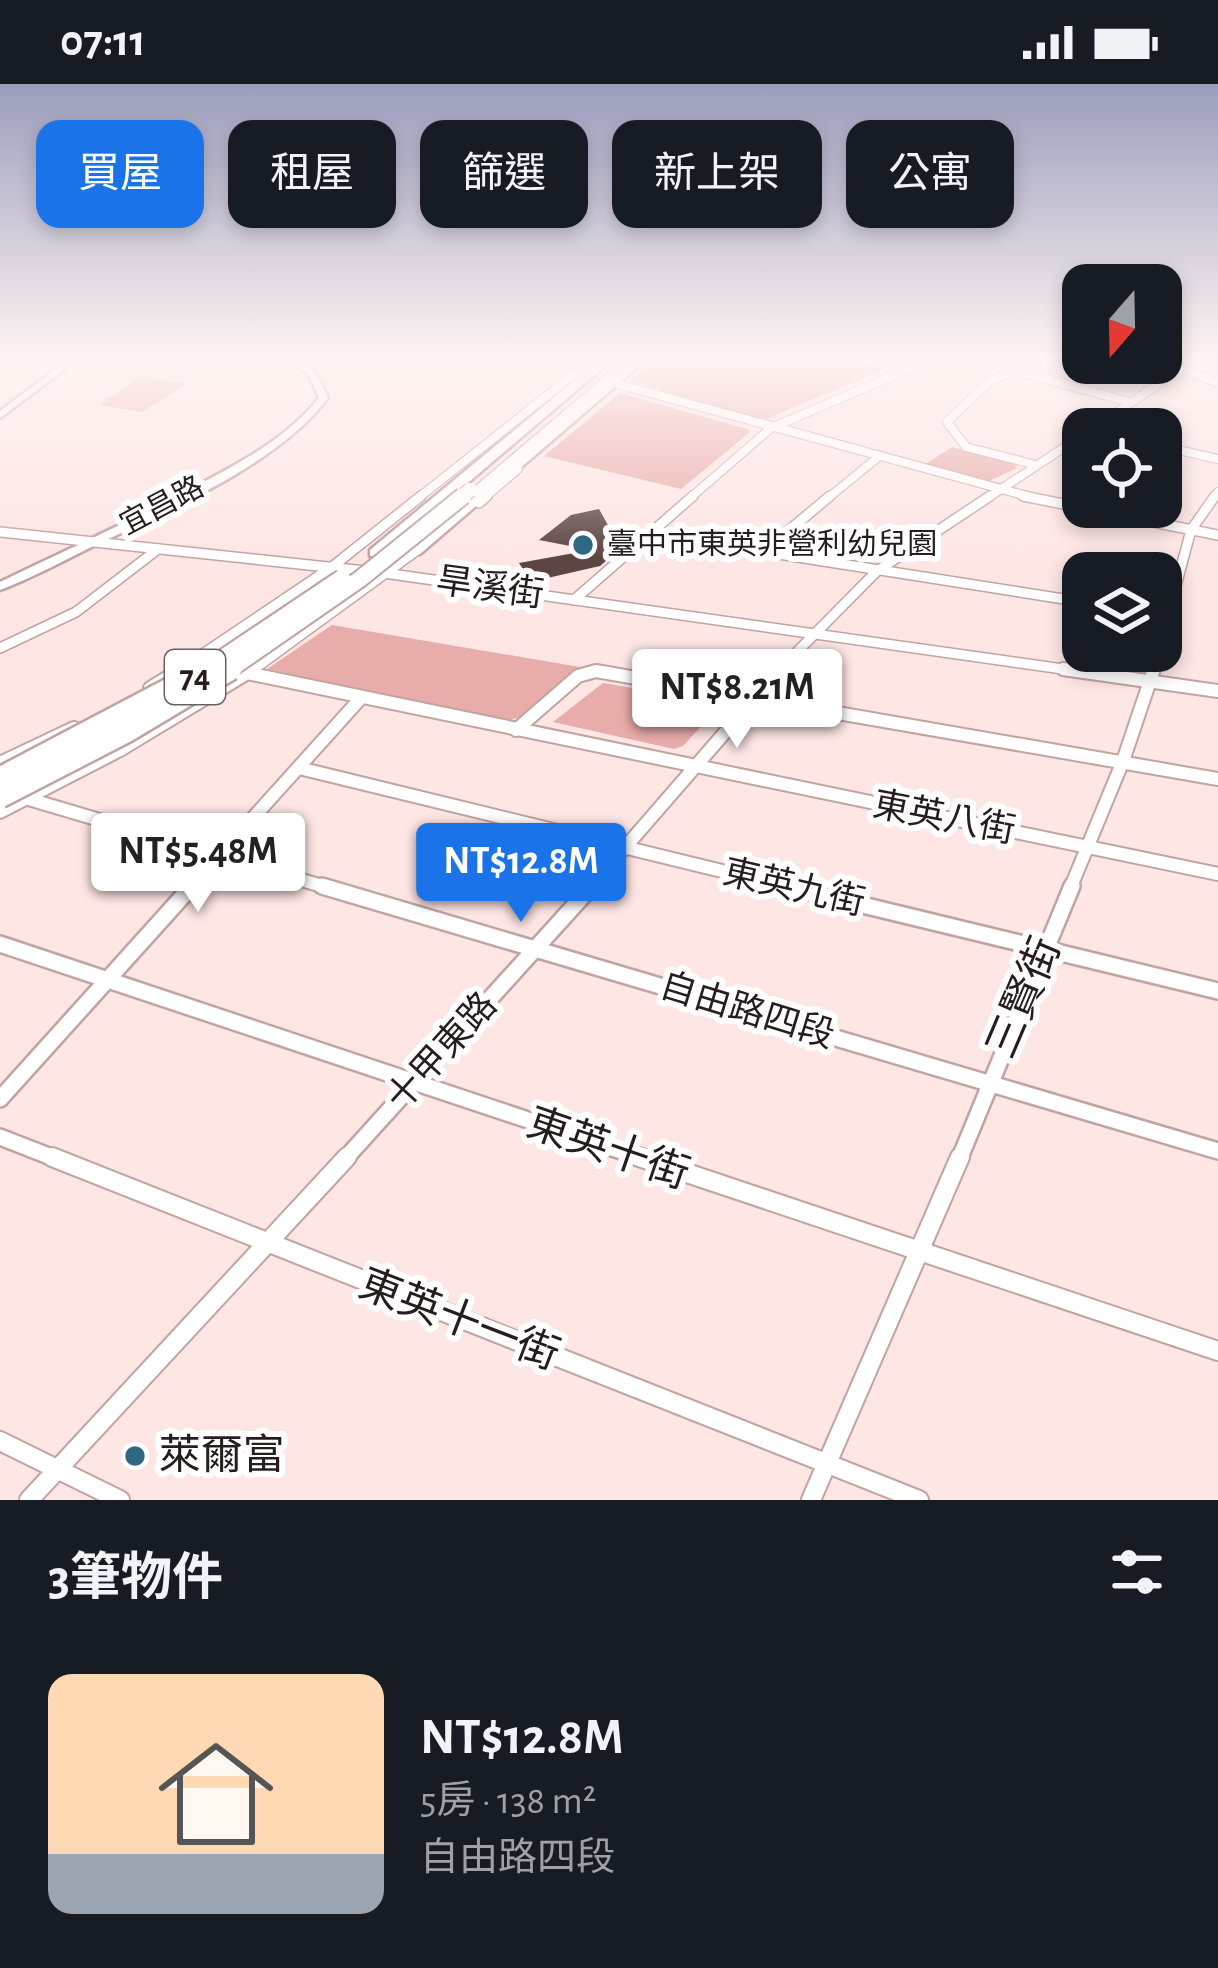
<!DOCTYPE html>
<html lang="zh-TW">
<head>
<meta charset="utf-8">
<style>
	:root { --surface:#171b24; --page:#20242c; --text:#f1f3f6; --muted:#9ea1a6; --accent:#1a73e8 }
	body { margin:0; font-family:"Alegreya Sans","Noto Sans TC",sans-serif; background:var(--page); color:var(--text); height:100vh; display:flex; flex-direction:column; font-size:45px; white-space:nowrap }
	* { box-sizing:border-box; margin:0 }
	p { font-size:39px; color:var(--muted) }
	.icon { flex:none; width:66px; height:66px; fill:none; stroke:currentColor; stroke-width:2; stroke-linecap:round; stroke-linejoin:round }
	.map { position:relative; height:1416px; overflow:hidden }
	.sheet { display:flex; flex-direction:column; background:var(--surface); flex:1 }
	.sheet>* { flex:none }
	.top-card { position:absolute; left:36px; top:36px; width:1146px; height:108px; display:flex; gap:24px }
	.needle { width:78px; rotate:200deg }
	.buttons { position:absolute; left:1062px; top:180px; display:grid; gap:24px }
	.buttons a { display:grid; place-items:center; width:120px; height:120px; border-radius:24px; background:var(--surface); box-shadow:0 6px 18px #0003; font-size:60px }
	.price { position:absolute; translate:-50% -102px; padding:0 27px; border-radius:12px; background:#fff; color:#222; font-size:39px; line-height:78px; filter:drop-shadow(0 3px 6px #0008) }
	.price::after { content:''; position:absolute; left:50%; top:72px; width:36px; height:27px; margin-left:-18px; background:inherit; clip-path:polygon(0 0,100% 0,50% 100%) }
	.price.on { background:var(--accent); color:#fff }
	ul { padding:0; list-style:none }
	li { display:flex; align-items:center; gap:36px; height:300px; padding:0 48px }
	li span { display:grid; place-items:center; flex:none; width:336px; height:240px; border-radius:24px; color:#555 }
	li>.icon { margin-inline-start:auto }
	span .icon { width:144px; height:144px; fill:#fffc; stroke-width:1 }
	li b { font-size:51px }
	h2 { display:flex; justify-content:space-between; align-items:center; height:144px; padding:0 48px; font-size:51px }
	.pill { padding:0 42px; border-radius:24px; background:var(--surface); box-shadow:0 6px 18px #0003; font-size:42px; line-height:108px }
	.pill.on { background:var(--accent); color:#fff }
	.status { display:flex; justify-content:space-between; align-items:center; height:84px; padding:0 60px; background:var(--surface); direction:ltr }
	.status svg { height:33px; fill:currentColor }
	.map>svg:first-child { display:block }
	.green { fill:#e8acaa }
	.building { fill:#5d4544 }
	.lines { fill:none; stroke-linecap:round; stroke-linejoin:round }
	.minor-far4-casing { stroke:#c0a4a2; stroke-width:10 }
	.minor-far3-casing { stroke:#c0a4a2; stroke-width:12 }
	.minor-far2-casing { stroke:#c0a4a2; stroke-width:16 }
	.minor-far1-casing { stroke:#c0a4a2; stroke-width:20 }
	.minor-casing { stroke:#c0a4a2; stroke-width:22 }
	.tertiary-casing { stroke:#c0a4a2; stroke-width:5 }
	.trunk-casing { stroke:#c0a4a2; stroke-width:5 }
	.minor-far4 { stroke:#fff; stroke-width:8 }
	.minor-far3 { stroke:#fff; stroke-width:9 }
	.minor-far2 { stroke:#fff; stroke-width:12 }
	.minor-far1 { stroke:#fff; stroke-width:15 }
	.minor { stroke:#fff; stroke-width:18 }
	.tertiary { fill:#fff; fill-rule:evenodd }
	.trunk { fill:#fff; fill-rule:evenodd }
	.trunk-bridge-far2-casing { stroke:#c0a4a2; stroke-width:16; stroke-linecap:butt }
	.trunk-bridge-far1-casing { stroke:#c0a4a2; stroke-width:20; stroke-linecap:butt }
	.trunk-bridge-casing { stroke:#c0a4a2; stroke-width:26; stroke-linecap:butt }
	.trunk-bridge-far2 { stroke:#fff; stroke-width:14 }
	.trunk-bridge-far1 { stroke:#fff; stroke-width:16 }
	.trunk-bridge { stroke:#fff; stroke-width:21 }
	.poi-dot { fill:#306882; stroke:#fff; stroke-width:4.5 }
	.labels { text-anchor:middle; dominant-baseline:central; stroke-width:12; stroke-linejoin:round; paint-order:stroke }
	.far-street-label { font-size:30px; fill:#281d1d; stroke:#fff }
	.far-poi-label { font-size:30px; fill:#281d1d; stroke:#fff; text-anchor:start }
	.shield { fill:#fff; stroke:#686161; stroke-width:3 }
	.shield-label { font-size:33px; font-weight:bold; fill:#281d1d }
	.street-label { font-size:36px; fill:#281d1d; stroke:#fff }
	.near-street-label { font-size:42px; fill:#281d1d; stroke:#fff }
	.near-poi-label { font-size:42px; fill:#281d1d; stroke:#fff; text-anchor:start }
</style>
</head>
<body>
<div class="status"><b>07:11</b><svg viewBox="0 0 49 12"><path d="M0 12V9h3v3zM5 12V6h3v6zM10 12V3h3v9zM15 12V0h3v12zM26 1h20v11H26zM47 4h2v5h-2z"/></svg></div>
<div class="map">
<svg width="1218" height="1416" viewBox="0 0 1218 1416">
	<rect width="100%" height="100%" fill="#fee6e5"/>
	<!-- green -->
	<g class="green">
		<polygon points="656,276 852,276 881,286 764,336 630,297"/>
		<polygon points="139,293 187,299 142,328 99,321"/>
		<polygon points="620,309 747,345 750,348 681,405 544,372"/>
		<polygon points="952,363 1012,379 1017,384 985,399 924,381"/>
		<polygon points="332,541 580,583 519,634 506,636 267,585"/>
		<polygon points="603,599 715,618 719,623 683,662 674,665 553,638"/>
	</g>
	<!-- building -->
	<polygon class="building" points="599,425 609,443 638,449 600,482 543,495 528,493 519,479 591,466 539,456 571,431"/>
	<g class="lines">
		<defs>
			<g id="minor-far4">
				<polyline points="868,276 901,288"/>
				<polyline points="978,276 1129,318"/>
				<polyline points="1161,277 1218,299"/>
				<polyline points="614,299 1038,415"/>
				<polyline points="1092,345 1194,276"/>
				<polyline points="1161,362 1218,375"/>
				<polyline points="1036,381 966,363 947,338 990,297 1039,276"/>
				<polyline points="417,415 592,276"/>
				<polyline points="466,415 630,276"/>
				<polyline points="483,415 518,385"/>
				<polyline points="689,415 771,344 930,276"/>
				<polyline points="827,415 877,374"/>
				<polyline points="986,415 1083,351"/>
				<polyline points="1213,415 1218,408"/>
			</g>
			<g id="minor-far3">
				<polyline points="1023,412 1218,451"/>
				<polyline points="479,419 487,412"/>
				<polyline points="0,448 384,489 1084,588"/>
				<polyline points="651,450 1083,518"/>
				<polyline points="764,467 830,412"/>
				<polyline points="574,516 693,412"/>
				<polyline points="0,564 76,528 158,465"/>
				<polyline points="176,588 332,483 421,412"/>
				<polyline points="250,588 420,464"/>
				<polyline points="592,588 602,588"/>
				<polyline points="777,588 877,487 990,412"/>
				<polyline points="1153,588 1191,446 1215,412"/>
			</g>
			<g id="minor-far2">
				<polyline points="1063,585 1218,607"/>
				<polyline points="247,589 1218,790"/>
				<polyline points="150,604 181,585"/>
				<polyline points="516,646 578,592 596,587 1218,695"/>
				<polyline points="0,679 74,644"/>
				<polyline points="299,684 796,805"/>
				<polyline points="5,708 332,805"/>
				<polyline points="0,728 120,666 254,585"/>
				<polyline points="189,805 360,615"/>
				<polyline points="589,805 780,585"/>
				<polyline points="1070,805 1123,677 1154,585"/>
			</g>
			<g id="minor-far1">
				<polyline points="322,802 1218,1067"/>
				<polyline points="784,802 1218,907"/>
				<polyline points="0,860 648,1076"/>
				<polyline points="0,1015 192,802"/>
				<polyline points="0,1053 59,1076"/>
				<polyline points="344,1076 592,802"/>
				<polyline points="959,1076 1072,802"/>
			</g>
			<g id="minor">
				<polyline points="52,1073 919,1416"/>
				<polyline points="639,1073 1218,1267"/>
				<polyline points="0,1357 120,1416"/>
				<polyline points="29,1416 347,1073"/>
				<polyline points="811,1416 960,1073"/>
			</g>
			<g id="tertiary">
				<polygon points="68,276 77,276 0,334 0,327"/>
				<path d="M286 276C311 276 319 293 328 314 278 379 176 423 102 458 68 474 35 493 0 506V498C64 467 129 438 192 404 238 380 286 355 319 314L308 289Z"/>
			</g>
			<g id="trunk">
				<polygon points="599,276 612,276 382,472 370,472 370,466"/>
				<polygon points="633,276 646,276 420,470 408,470 408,464"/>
			</g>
		</defs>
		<!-- minor-far4 casing -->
		<use href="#minor-far4" class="minor-far4-casing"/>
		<!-- minor-far3 casing -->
		<use href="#minor-far3" class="minor-far3-casing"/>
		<!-- minor-far2 casing -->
		<use href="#minor-far2" class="minor-far2-casing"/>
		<!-- minor-far1 casing -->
		<use href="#minor-far1" class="minor-far1-casing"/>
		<!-- minor casing -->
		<use href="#minor" class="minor-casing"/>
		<!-- tertiary casing -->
		<use href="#tertiary" class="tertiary-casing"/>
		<!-- trunk casing -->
		<use href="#trunk" class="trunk-casing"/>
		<!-- minor-far4 -->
		<use href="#minor-far4" class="minor-far4"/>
		<!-- minor-far3 -->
		<use href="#minor-far3" class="minor-far3"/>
		<!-- minor-far2 -->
		<use href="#minor-far2" class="minor-far2"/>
		<!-- minor-far1 -->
		<use href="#minor-far1" class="minor-far1"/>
		<!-- minor -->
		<use href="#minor" class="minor"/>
		<!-- tertiary -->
		<use href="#tertiary" class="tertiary"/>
		<!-- trunk -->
		<use href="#trunk" class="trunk"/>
		<defs>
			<polyline id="trunk-bridge-far2" points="459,415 470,406"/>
			<g id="trunk-bridge-far1">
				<polyline points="202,588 342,494"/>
				<polyline points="226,588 360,495 463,412"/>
			</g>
			<g id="trunk-bridge">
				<polyline points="0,694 207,585"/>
				<polyline points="0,713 126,648 231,585"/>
			</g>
		</defs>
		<!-- trunk-bridge-far2 casing -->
		<use href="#trunk-bridge-far2" class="trunk-bridge-far2-casing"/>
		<!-- trunk-bridge-far1 casing -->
		<use href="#trunk-bridge-far1" class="trunk-bridge-far1-casing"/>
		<!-- trunk-bridge casing -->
		<use href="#trunk-bridge" class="trunk-bridge-casing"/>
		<!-- trunk-bridge-far2 -->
		<use href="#trunk-bridge-far2" class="trunk-bridge-far2"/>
		<!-- trunk-bridge-far1 -->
		<use href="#trunk-bridge-far1" class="trunk-bridge-far1"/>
		<!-- trunk-bridge -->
		<use href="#trunk-bridge" class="trunk-bridge"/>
	</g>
	<!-- sky -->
	<linearGradient id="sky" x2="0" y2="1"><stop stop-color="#9b9dbc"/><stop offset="0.58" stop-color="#fff4f3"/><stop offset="1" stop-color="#fff4f3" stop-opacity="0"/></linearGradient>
	<rect width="1218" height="474" fill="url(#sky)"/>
	<!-- markers -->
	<g class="poi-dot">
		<circle cx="583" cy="461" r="12"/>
		<circle cx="135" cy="1372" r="12"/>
	</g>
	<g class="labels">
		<!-- far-street labels -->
		<g class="far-street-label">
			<text transform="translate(162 422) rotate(-28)">宜昌路</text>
		</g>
		<!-- far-poi labels -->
		<g class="far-poi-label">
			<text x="607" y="461">臺中市東英非營利幼兒園</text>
		</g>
		<!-- shield labels -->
		<rect class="shield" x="165" y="566" width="60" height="54" rx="9"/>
		<g class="shield-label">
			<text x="195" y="593">74</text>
		</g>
		<!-- street labels -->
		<g class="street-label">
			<text transform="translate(490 504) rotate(8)">旱溪街</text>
			<text transform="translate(944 734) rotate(11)">東英八街</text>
			<text transform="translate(794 804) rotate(13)">東英九街</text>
			<text transform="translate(747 927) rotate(17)">自由路四段</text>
			<text transform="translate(442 968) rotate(-48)">十甲東路</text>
		</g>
		<!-- near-street labels -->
		<g class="near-street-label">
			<text transform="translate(1024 914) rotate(-67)">三賢街</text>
			<text transform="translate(608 1065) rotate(19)">東英十街</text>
			<text transform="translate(459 1236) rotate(21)">東英十一街</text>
		</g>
		<!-- near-poi labels -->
		<g class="near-poi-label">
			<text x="159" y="1372">萊爾富</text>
		</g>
	</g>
</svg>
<div class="buttons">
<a><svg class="needle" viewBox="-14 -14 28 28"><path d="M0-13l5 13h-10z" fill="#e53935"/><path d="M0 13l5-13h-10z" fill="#9ea1a6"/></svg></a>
<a><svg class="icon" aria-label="locate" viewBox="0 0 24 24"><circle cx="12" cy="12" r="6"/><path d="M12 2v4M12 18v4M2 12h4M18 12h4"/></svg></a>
<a><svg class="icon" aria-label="layers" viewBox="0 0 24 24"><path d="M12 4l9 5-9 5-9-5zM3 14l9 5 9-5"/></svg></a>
</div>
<b class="price" style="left:737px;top:667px">NT$8.21M</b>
<b class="price" style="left:198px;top:831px">NT$5.48M</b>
<b class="price on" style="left:521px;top:841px">NT$12.8M</b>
<div class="top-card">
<a class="pill on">買屋</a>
<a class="pill">租屋</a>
<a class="pill">篩選</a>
<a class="pill">新上架</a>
<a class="pill">公寓</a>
</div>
</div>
<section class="sheet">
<h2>3筆物件<svg class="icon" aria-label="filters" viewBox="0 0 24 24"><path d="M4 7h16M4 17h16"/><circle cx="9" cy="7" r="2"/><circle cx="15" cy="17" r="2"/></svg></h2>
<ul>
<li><span style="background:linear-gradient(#ffd9b3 75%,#9aa5b1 0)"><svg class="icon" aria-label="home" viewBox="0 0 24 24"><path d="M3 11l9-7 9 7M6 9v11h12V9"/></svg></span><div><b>NT$12.8M</b><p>5房 · 138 m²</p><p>自由路四段</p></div></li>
</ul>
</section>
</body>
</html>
